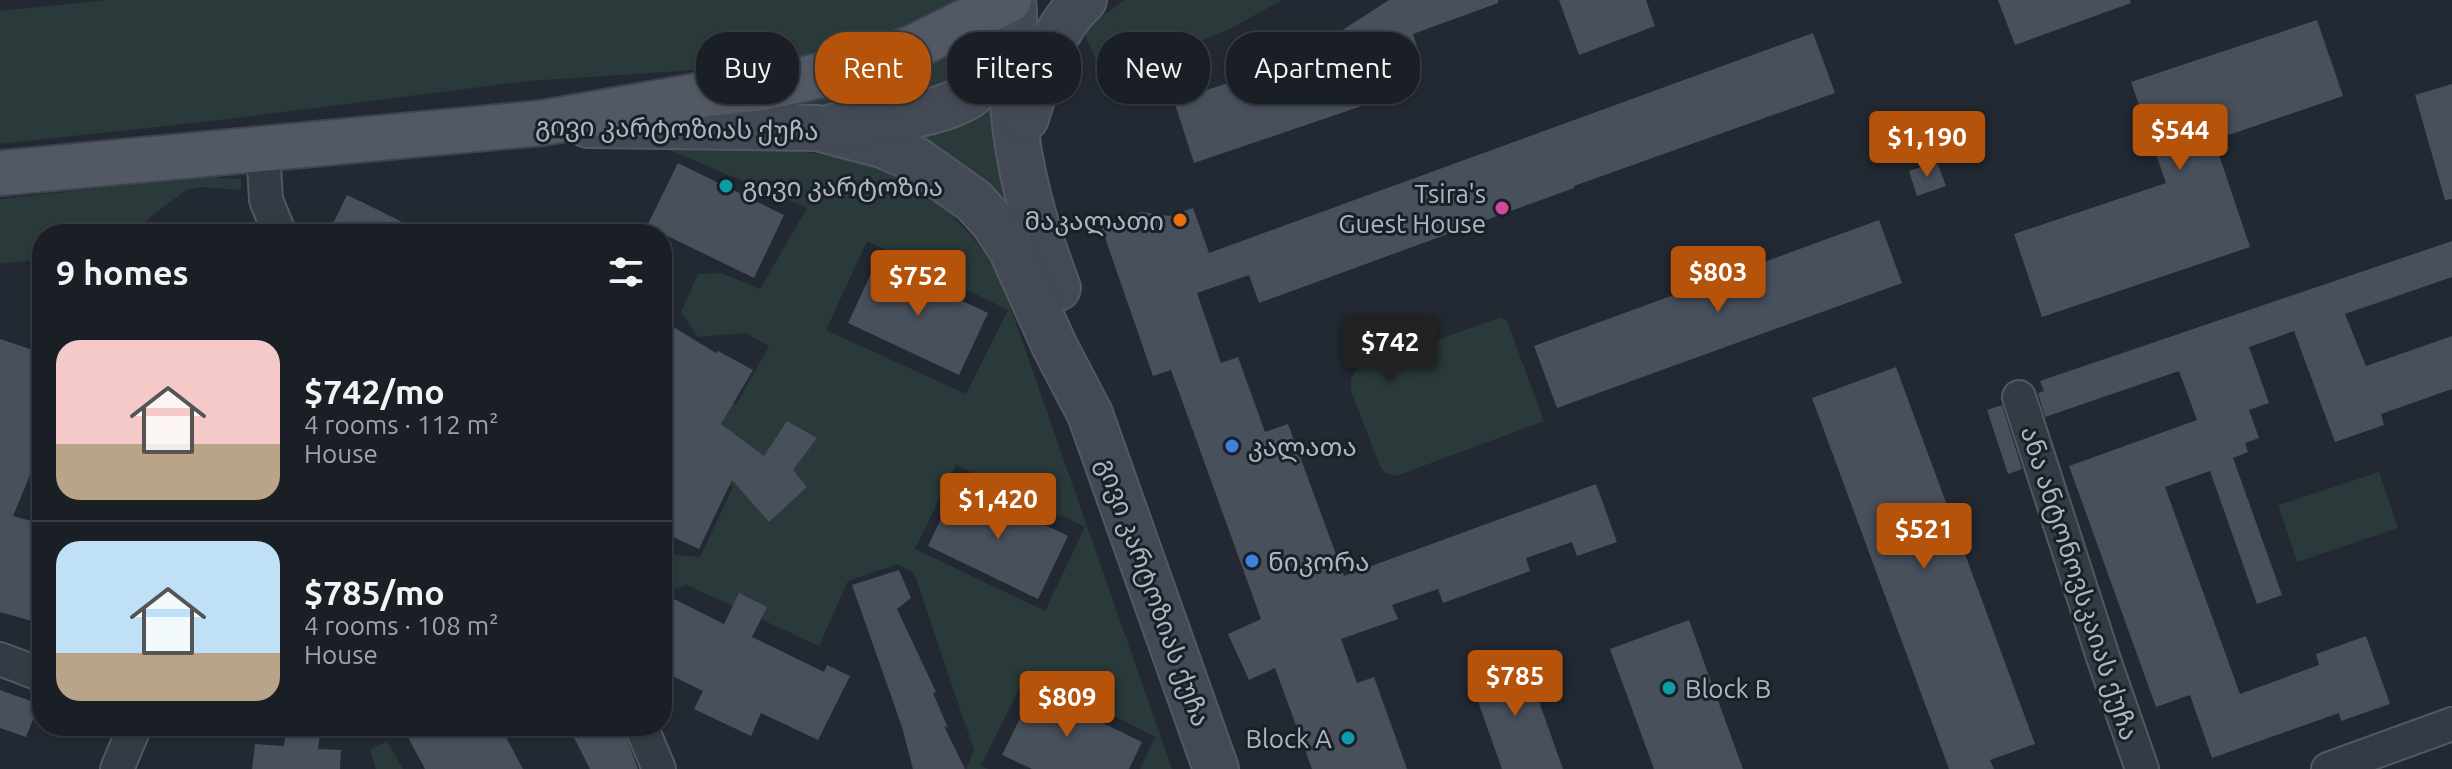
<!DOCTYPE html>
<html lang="en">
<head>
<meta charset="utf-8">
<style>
	:root { --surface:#1a1f26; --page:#272c32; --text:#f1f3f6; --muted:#9fa2a7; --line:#383d43; --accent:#b45309 }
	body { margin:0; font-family:Ubuntu,"Noto Sans Georgian",sans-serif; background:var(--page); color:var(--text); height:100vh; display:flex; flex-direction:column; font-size:30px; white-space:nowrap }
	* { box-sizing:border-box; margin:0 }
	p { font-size:26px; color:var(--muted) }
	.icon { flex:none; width:44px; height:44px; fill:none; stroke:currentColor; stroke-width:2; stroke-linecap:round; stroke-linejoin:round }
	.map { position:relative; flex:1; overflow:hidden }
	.side { position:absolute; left:32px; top:224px; width:640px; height:512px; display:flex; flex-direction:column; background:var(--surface); border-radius:32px; box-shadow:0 2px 6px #0004,0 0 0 2px var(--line) }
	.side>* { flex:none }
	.hud { position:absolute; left:696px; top:32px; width:760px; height:72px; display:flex; gap:16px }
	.price { position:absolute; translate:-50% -68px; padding:0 18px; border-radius:8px; background:var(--accent); color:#fff; font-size:26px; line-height:52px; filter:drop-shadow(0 2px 4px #0008) }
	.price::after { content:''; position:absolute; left:50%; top:48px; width:24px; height:18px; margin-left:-12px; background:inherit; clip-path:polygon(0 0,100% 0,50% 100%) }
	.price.active { background:#222; color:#fff }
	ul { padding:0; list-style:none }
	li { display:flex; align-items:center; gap:24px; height:200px; padding:0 24px }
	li+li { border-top:2px solid var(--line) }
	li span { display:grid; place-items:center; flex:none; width:224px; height:160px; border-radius:24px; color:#555 }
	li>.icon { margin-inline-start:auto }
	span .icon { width:96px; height:96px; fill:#fffc; stroke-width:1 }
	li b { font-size:34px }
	h2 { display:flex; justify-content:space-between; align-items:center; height:96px; padding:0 24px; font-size:34px }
	.pill { padding:0 28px; border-radius:32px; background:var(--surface); box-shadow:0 2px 6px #0004,0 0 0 2px var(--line); font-size:28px; line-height:72px }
	.pill.active { background:var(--accent); color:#fff }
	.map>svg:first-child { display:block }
	.green { fill:#2a3939; fill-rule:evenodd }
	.building { fill:#48505c }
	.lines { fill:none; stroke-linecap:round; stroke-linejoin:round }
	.street-casing { stroke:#525861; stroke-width:36 }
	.secondary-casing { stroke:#525861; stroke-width:48 }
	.primary-casing { stroke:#3e444d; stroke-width:48 }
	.street { stroke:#353b44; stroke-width:32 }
	.secondary { stroke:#434a56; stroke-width:44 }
	.primary { stroke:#535964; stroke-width:44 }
	.culture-dot { fill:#0f9aa8; stroke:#1a2028; stroke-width:3 }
	.hotel-dot { fill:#d1479c; stroke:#1a2028; stroke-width:3 }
	.food-dot { fill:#e8710a; stroke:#1a2028; stroke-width:3 }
	.shop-dot { fill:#3f7fe0; stroke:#1a2028; stroke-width:3 }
	.labels { text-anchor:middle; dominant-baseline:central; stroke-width:6; stroke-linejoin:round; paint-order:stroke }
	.street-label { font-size:26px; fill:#afb5c0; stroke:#1a2028 }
	.poi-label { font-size:26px; fill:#afb5c0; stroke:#1a2028; text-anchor:start }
</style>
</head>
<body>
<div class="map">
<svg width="2452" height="769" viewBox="0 0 2452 769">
	<rect width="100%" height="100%" fill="#222933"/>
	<!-- green -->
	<g class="green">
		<path d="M107 0H985C1000 42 980 55 957 89L881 105 767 111 849 44 788 59 743 67 528 81 220 120 0 144V11Z"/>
		<polygon points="1125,0 1282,0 1230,29 1105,80 1085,35 1098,19"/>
		<path d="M992 91 1017 229C998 205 981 181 958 162 940 147 918 139 897 129Z"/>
		<path d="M664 148C743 147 869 143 932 197 950 212 970 233 983 251 992 263 997 277 1004 289L1172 769H1140L1155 737 1028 671 981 765 988 769H966L974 750 914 573 898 564 848 581 819 646 687 585 662 594V554L700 557 733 487 662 450 706 385 736 405 769 346 746 333 698 337 681 312 698 274 721 273 760 289 807 208ZM867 241 1008 310 966 394 826 330ZM956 465 1085 527 1045 611 915 549Z"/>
		<polygon points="205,177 241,179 241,190 201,187 186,190 143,223 124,234 42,234 42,259 0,264 0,199"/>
		<polygon points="1501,317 1507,321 1544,421 1396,476 1385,473 1380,466 1351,391 1351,378 1357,369"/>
		<polygon points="2379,472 2398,528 2297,562 2278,505"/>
		<polygon points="387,741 403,769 376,769 370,750"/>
	</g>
	<!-- building -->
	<g class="building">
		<polygon points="1389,0 1498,0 1498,3 1413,34 1421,59 1388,70 1397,94 1194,163 1174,101 1333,48 1330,38"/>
		<polygon points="1559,0 1646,0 1655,26 1579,55"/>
		<polygon points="1998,0 2130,0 2131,3 2015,45"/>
		<polygon points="2317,20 2343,96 2214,140 2250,247 2042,317 2014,234 2166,183 2131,82"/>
		<polygon points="1813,33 1835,93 1574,186 1574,188 1259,303 1249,275 1197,293 1221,363 1238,357 1265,432 1288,424 1344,576 1596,484 1617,542 1577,556 1572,542 1526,558 1530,571 1443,603 1438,589 1392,605 1398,619 1341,639 1357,683 1374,677 1407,769 1312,769 1275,668 1249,680 1228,634 1261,619 1171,370 1153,376 1101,226 1142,212 1170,216 1193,208 1209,253"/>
		<polygon points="2452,84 2452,199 2445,200 2415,95"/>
		<polygon points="1937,162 1946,186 1917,196 1909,171"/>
		<polygon points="678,163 784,215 754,278 647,226"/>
		<polygon points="347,195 366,204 426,234 328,234"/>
		<polygon points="1879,220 1902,283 1557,408 1534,346"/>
		<polygon points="2452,241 2452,277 2345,314 2366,366 2452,336 2452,389 2381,414 2384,425 2335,442 2294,331 2249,347 2269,403 2249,410 2259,438 2245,443 2248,452 2233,458 2282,595 2257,604 2210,471 2165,487 2240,694 2319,665 2316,654 2366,636 2390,704 2341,721 2339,713 2212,758 2190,695 2156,707 2069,466 2197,420 2179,371 2045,417 2038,393 2044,391 2040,381"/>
		<polygon points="877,261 988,313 959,375 848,323"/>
		<polygon points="662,320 716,353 718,351 753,370 721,424 764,456 787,421 817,438 793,470 807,487 769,522 732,480 699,549 662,532"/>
		<polygon points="0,339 42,353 42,446 13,516 42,524 42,624 0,612"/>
		<polygon points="1896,367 2035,744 1990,760 1994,769 1949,769 1812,398"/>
		<polygon points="2002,405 2022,469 2008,474 1987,410"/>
		<polygon points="958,483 1068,536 1038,599 928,546"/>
		<polygon points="899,570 911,598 897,609 936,692 933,693 948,728 944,726 965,769 913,769 902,727 852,585"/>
		<polygon points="739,593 767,607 752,637 824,672 827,665 850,676 818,740 761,713 751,736 694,709 703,691 662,671 662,620 672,598 724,624"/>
		<polygon points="1689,620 1709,676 1743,769 1654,769 1610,649"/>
		<polygon points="1523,657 1563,769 1502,769 1469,676"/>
		<polygon points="0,690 39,704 26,737 0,728"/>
		<polygon points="1034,690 1142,742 1129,769 1032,769 1002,755"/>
		<polygon points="402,726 500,726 523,769 425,769"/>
		<polygon points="568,726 622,726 638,769 590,769"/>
		<polygon points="286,731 320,734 318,749 341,750 340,769 252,769 255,744 284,746"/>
	</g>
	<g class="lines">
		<defs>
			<g id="street">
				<polyline points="263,149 266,200 280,234"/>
				<polyline points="2019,397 2103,657 2142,769"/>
				<polyline points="0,659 42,675"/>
				<polyline points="641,726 659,769"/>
				<polyline points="117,769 135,726"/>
				<polyline points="2328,769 2452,724"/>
			</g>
			<g id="secondary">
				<path d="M1013 0C1017 34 1011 70 1013 104 1018 169 1035 228 1058 288"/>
				<path d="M1026 118C1039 76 1050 31 1084 0"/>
				<polyline points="588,125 817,128 882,145 915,159 974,201 993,222 1011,249 1054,345 1090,414 1216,769"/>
				<path d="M835 126C872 122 940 116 970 95 989 81 1001 60 1012 40"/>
			</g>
			<polyline id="primary" points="0,173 542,123 708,94 762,88 818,76 910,49 1009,0"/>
		</defs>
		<!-- street casing -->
		<use href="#street" class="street-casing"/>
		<!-- secondary casing -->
		<use href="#secondary" class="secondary-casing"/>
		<!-- primary casing -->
		<use href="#primary" class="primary-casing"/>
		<!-- street -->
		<use href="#street" class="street"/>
		<!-- secondary -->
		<use href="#secondary" class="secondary"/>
		<!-- primary -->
		<use href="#primary" class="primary"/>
	</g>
	<!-- markers -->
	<g class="culture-dot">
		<circle cx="726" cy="186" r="8"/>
		<circle cx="1669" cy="688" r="8"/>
		<circle cx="1348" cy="738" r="8"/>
	</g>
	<circle class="hotel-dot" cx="1502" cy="208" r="8"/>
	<circle class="food-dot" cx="1180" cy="220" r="8"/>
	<g class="shop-dot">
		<circle cx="1232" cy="446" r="8"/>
		<circle cx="1252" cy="561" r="8"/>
	</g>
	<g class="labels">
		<!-- street labels -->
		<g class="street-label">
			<text transform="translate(677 128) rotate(1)">გივი კარტოზიას ქუჩა</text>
			<text transform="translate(2080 583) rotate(72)">ანა ანტონოვსკაიას ქუჩა</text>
			<text transform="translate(1154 592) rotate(70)">გივი კარტოზიას ქუჩა</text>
		</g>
		<!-- poi labels -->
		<g class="poi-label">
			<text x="742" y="186">გივი კარტოზია</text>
			<text x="1486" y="193" text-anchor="end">Tsira's<tspan x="1486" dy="30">Guest House</tspan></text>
			<text x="1164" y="220" text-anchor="end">მაკალათი</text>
			<text x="1248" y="446">კალათა</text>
			<text x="1268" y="561">ნიკორა</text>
			<text x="1685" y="688">Block B</text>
			<text x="1332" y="738" text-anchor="end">Block A</text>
		</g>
	</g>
</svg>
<b class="price" style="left:2180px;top:172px">$544</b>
<b class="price" style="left:1927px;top:179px">$1,190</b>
<b class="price" style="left:1718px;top:314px">$803</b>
<b class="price" style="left:918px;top:318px">$752</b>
<b class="price active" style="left:1390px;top:384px">$742</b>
<b class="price" style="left:998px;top:541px">$1,420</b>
<b class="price" style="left:1924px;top:571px">$521</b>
<b class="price" style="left:1515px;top:718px">$785</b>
<b class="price" style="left:1067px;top:739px">$809</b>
<div class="hud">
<a class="pill">Buy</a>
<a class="pill active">Rent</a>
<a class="pill">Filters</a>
<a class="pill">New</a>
<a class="pill">Apartment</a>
</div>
<section class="side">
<h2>9 homes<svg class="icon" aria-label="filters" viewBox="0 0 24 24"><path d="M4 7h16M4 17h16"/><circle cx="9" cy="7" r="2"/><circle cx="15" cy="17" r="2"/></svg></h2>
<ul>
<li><span style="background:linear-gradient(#f6c9c9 65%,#b9a48a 0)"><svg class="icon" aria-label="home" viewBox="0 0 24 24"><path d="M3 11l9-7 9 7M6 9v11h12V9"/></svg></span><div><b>$742/mo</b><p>4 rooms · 112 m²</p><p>House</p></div></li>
<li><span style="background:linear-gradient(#bfe0f5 70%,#b9a48a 0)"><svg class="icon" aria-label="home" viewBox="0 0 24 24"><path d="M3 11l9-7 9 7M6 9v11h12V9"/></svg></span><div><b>$785/mo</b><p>4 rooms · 108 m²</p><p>House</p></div></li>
</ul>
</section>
</div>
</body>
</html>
